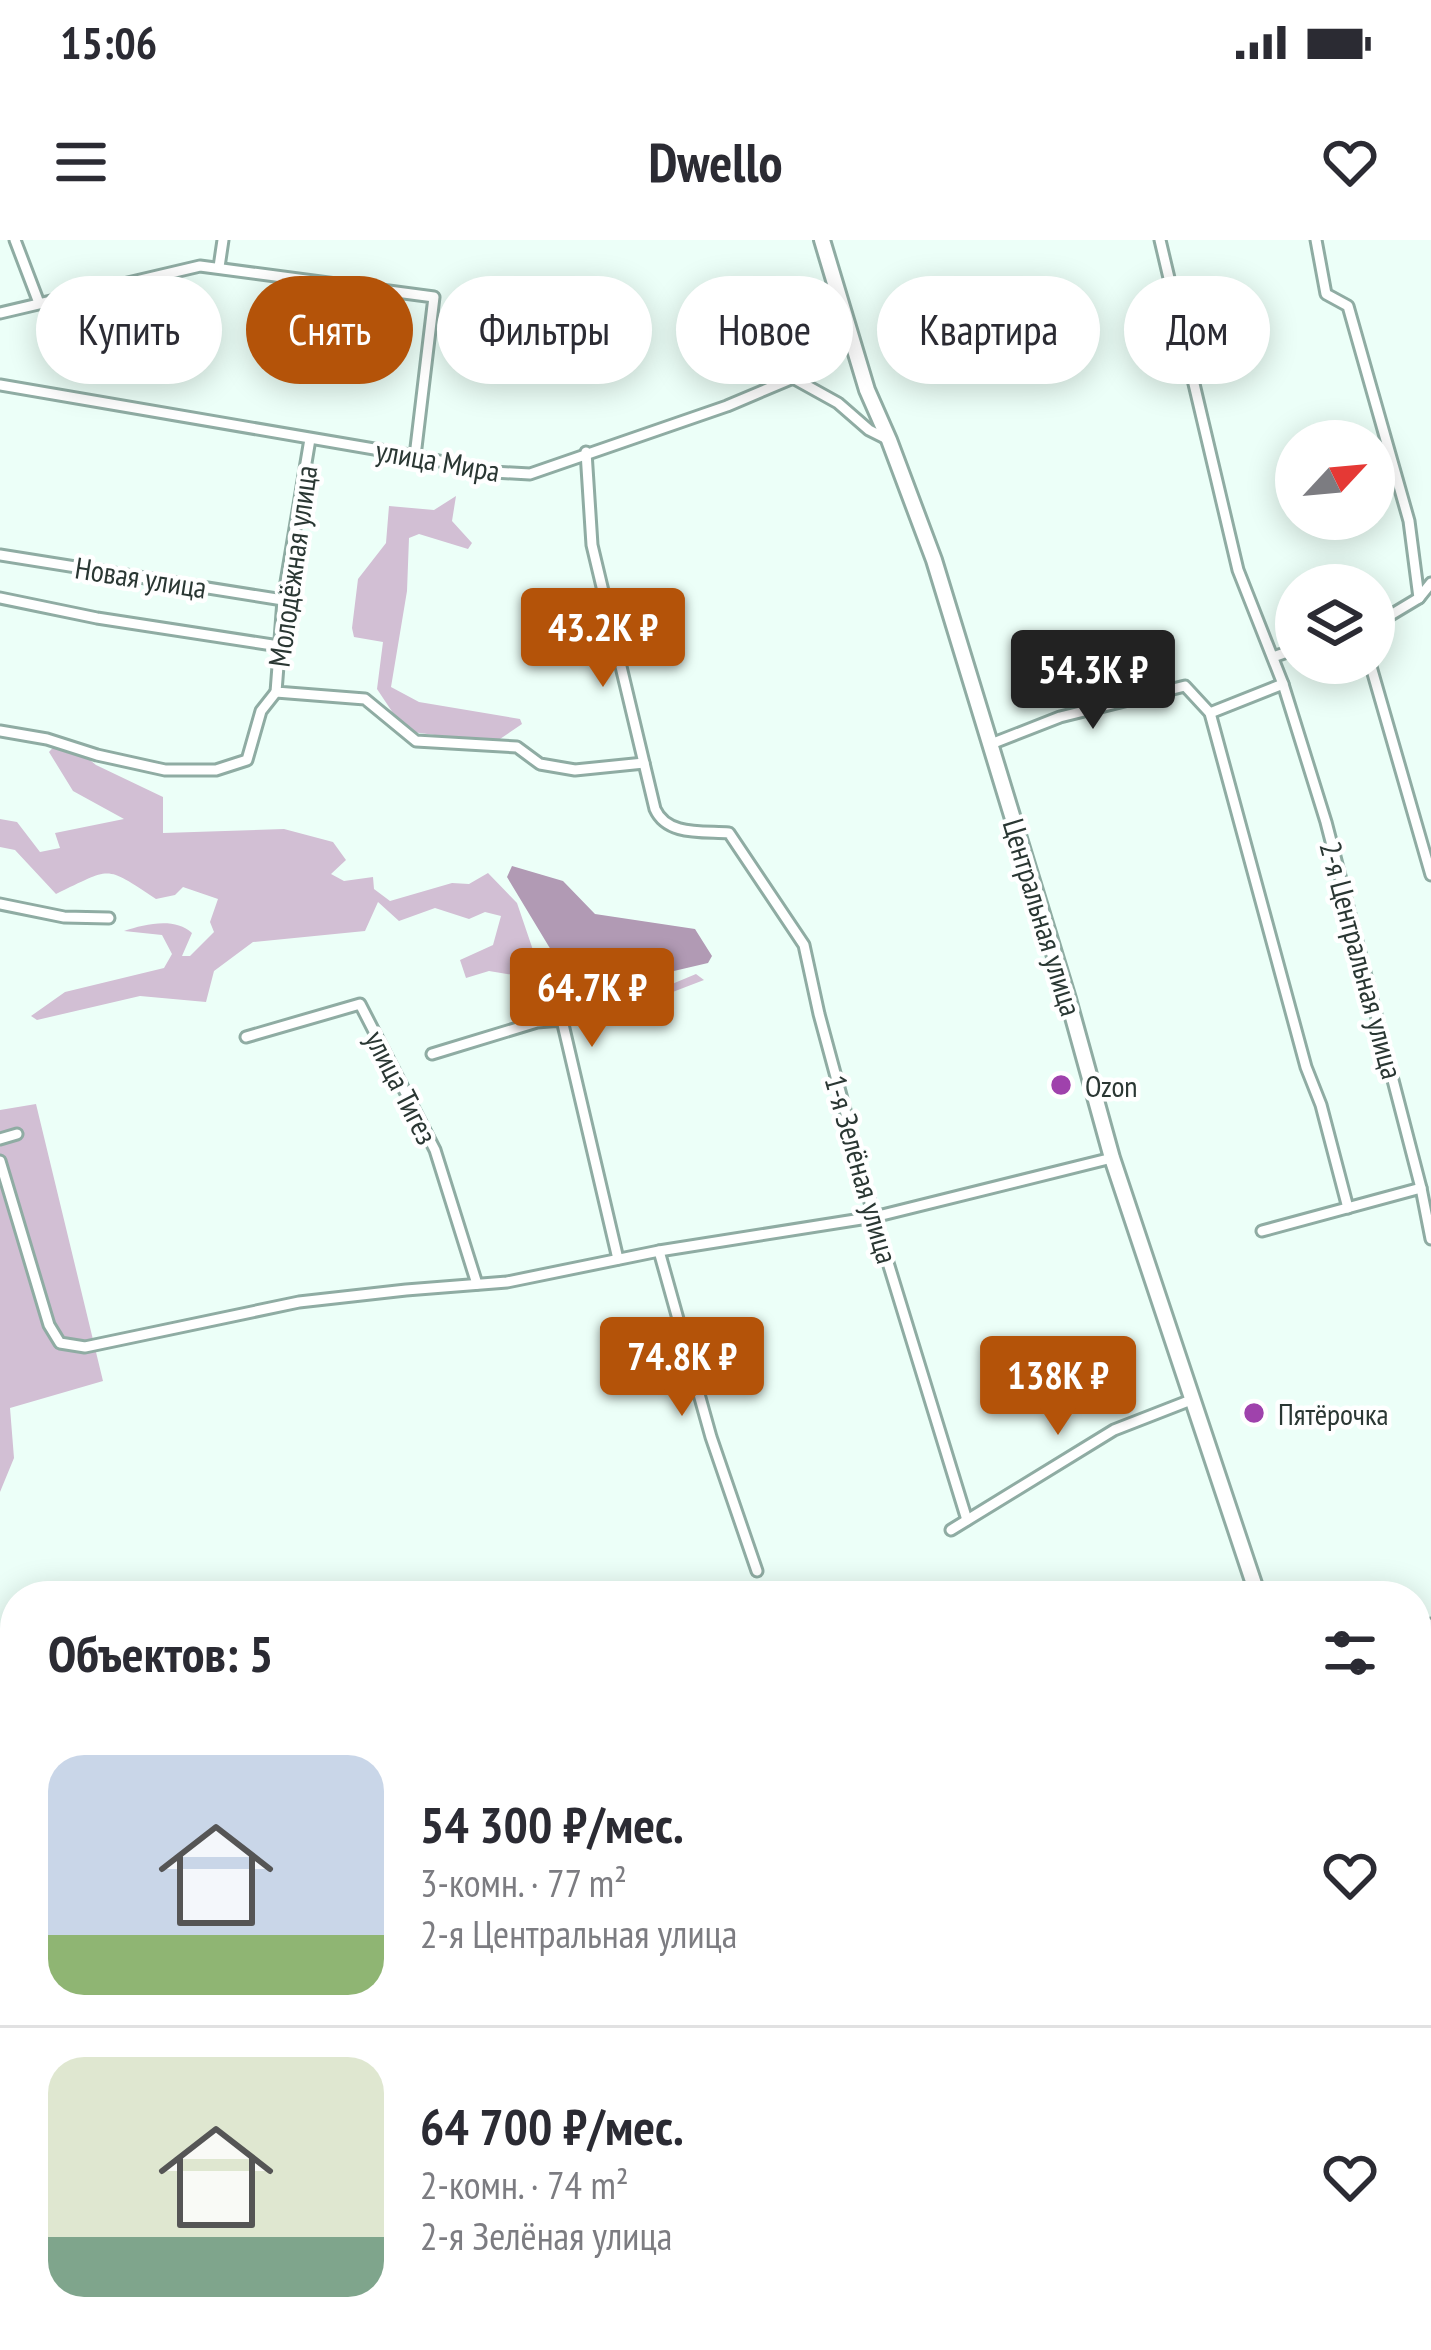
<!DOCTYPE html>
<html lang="ru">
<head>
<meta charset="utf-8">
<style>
	:root { --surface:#fff; --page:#f7f7f7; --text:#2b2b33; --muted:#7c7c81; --line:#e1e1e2; --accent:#b45309 }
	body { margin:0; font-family:"PT Sans Narrow",sans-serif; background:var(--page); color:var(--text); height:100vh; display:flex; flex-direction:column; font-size:45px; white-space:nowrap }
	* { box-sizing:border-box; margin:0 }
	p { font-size:39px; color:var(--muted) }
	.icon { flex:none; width:66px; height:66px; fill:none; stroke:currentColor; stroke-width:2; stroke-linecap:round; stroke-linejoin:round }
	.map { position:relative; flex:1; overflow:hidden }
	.details { position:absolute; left:0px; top:1341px; width:1431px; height:771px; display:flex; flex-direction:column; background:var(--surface); border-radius:48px 48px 0 0; box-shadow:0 6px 30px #0003 }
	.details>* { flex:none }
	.top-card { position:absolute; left:36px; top:36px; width:1359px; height:108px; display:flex; gap:24px }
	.needle { width:78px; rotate:64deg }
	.tools { position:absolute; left:1275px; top:180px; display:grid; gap:24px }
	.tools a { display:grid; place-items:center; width:120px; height:120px; border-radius:50%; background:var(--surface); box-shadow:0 6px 30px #0003; font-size:60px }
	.price { position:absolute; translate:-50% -102px; padding:0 27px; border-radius:12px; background:var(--accent); color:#fff; font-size:39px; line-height:78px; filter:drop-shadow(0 3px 6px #0008) }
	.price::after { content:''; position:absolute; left:50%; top:72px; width:36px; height:27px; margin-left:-18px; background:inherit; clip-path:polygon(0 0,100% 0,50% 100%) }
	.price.on { background:#222; color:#fff }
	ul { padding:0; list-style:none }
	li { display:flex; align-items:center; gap:36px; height:300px; padding:0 48px }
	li+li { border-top:3px solid var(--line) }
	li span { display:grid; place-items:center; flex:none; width:336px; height:240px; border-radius:36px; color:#555 }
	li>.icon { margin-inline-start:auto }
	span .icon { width:144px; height:144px; fill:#fffc; stroke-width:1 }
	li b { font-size:51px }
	h2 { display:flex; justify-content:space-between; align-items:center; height:144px; padding:0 48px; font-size:51px }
	.pill { padding:0 42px; border-radius:54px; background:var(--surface); box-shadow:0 6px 30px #0003; font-size:42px; line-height:108px }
	.pill.on { background:var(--accent); color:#fff }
	.status { display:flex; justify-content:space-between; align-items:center; height:84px; padding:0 60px; background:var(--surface); direction:ltr }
	.status svg { height:33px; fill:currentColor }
	header { display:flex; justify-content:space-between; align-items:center; height:156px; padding:0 48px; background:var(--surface); font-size:54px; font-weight:700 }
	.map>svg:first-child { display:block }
	.green { fill:#d2bfd4 }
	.water { fill:#b19ab4 }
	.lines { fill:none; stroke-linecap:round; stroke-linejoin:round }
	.street-casing { stroke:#8faca3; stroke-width:15 }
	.secondary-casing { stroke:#8faca3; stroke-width:20 }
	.street { stroke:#fff; stroke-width:9 }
	.secondary { stroke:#fff; stroke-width:14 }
	.poi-dot { fill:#9f42ac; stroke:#fff; stroke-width:4.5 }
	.labels { text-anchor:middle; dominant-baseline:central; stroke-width:9; stroke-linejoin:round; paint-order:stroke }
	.street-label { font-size:30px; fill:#2a3733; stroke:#fff }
	.poi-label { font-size:30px; fill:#2a3733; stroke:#fff; text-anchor:start }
</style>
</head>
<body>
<div class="status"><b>15:06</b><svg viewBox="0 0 49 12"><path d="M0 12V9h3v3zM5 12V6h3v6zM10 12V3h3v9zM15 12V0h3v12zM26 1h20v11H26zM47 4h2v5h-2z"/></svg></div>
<header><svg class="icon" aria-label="menu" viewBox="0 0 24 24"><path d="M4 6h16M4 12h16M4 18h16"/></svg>Dwello<svg class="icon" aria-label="heart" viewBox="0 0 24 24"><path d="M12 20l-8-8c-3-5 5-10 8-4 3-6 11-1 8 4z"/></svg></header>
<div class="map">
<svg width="1431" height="2110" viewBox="0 0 1431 2110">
	<rect width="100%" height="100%" fill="#ecfff8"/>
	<!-- green -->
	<g class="green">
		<polygon points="456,256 452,281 472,303 468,309 419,294 409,298 407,351 391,447 419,462 520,479 522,484 494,503 405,491 377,449 383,402 354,397 352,388 358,339 386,303 389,266 434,270"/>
		<path d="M58 502 69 503 96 525 163 557V593L284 589 333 602 346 620 331 634 344 641 373 637 374 649 390 661 452 643 469 644 488 633 517 663 534 713 560 736 631 754H648L696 734 704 740 610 776 586 763H541L520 736 489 731 466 738 460 720 493 705 501 676 485 672 469 679 435 668 399 681 378 662 365 691 253 702 214 731 206 762 140 756 37 780 31 776 65 752 164 728 172 714 162 695 124 691C145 684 175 677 192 693L182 716H190L214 692 210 682 218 659 183 647 175 655 156 659C104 625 113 627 56 654L15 610 0 607V579L17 582 40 612 60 608 55 593 124 579 73 551 49 512Z"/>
		<polygon points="36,864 103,1141 10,1168 14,1218 0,1252 0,870"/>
	</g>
	<!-- water -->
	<polygon class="water" points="512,626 563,641 595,674 695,689 712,716 708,723 614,745 588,738 557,720 507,637"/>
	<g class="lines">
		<defs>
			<g id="street">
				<polyline points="15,0 39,63"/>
				<polyline points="1160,0 1238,330 1283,444 1326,582 1421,948 1431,999"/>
				<polyline points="1316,0 1326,54 1348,66 1409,281 1419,358"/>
				<polyline points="219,27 223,0"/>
				<polyline points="0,73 200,26 434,57 415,216"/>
				<polyline points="793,138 838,163 869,190 889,200"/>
				<polyline points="0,145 415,216 493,232 530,234 727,166 793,138 818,125 850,98"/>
				<polyline points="310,199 283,360 276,452 365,459 416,501 517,507 540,524 575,530 644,523"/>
				<path d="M586 212 592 305 655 569C667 596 702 591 729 593L804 705 819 774 874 977 967 1280"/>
				<polyline points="0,315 283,360"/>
				<polyline points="0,358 97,378 279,406"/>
				<polyline points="1374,385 1419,358 1431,343"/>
				<polyline points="1273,417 1296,409"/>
				<polyline points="1370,423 1431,635"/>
				<polyline points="1210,473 1283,444"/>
				<polyline points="0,491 47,499 97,515 165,530 216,530 247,520 261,471 276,452"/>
				<polyline points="991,504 1060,477 1185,446 1210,473 1306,827 1321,865 1348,968"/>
				<polyline points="0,664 64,677 109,678"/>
				<polyline points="246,797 360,764 435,910 477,1044"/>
				<polyline points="432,814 537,782 562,780 618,1019"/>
				<polyline points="0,899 17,894"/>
				<polyline points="0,921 49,1085 60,1103 85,1107 299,1062 406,1050 507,1042 659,1011 874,977 1112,918"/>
				<polyline points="1262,991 1421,948"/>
				<polyline points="659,1011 711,1197 757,1331"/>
				<polyline points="951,1290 1114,1190 1191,1160"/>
				<polyline points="1416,1388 1431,1384"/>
				<polyline points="1416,1667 1431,1663"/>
				<polyline points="1124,2097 1128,2110"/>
			</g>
			<g id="secondary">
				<polyline points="822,0 867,150 889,200 934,320 1068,759 1112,918 1258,1356"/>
				<polyline points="1416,1849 1431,1916"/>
			</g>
		</defs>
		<!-- street casing -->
		<use href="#street" class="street-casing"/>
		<!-- secondary casing -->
		<use href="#secondary" class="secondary-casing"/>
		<!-- street -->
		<use href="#street" class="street"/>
		<!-- secondary -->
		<use href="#secondary" class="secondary"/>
	</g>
	<!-- markers -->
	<g class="poi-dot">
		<circle cx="1061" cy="845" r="12"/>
		<circle cx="1254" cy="1173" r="12"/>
	</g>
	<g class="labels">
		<!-- street labels -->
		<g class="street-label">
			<text transform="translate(438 220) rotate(10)">улица Мира</text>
			<text transform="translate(292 326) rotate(-82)">Молодёжная улица</text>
			<text transform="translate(141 337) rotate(9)">Новая улица</text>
			<text transform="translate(1043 677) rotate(73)">Центральная улица</text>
			<text transform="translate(1362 720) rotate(75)">2-я Центральная улица</text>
			<text transform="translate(402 847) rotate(63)">улица Тигез</text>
			<text transform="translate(862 929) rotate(74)">1-я Зелёная улица</text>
		</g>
		<!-- poi labels -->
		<g class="poi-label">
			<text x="1085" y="845">Ozon</text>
			<text x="1278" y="1173">Пятёрочка</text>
		</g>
	</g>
</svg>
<div class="tools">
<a><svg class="needle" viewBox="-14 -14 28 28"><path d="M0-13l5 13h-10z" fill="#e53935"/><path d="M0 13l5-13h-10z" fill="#7c7c81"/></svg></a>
<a><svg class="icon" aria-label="layers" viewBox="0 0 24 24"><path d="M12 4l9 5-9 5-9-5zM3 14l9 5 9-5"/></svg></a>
</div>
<b class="price" style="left:603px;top:450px">43.2K ₽</b>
<b class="price on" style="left:1093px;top:492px">54.3K ₽</b>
<b class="price" style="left:592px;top:810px">64.7K ₽</b>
<b class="price" style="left:682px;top:1179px">74.8K ₽</b>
<b class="price" style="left:1058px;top:1198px">138K ₽</b>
<div class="top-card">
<a class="pill">Купить</a>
<a class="pill on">Снять</a>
<a class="pill">Фильтры</a>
<a class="pill">Новое</a>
<a class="pill">Квартира</a>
<a class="pill">Дом</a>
</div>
<section class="details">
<h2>Объектов: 5<svg class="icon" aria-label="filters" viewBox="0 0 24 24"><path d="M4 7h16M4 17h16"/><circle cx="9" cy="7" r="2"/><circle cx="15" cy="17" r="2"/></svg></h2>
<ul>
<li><span style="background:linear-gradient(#c9d6e8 75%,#8fb573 0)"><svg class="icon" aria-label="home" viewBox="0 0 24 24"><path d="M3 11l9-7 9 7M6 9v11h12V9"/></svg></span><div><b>54 300 ₽/мес.</b><p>3-комн. · 77 m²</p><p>2-я Центральная улица</p></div><svg class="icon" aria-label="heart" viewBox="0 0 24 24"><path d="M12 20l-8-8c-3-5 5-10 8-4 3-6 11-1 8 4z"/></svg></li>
<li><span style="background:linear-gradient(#dfe7d0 75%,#7fa58c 0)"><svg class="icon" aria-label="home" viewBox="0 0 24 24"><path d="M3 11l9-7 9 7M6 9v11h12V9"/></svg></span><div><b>64 700 ₽/мес.</b><p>2-комн. · 74 m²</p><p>2-я Зелёная улица</p></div><svg class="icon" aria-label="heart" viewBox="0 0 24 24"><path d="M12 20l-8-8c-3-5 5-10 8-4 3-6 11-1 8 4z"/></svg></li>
</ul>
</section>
</div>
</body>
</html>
